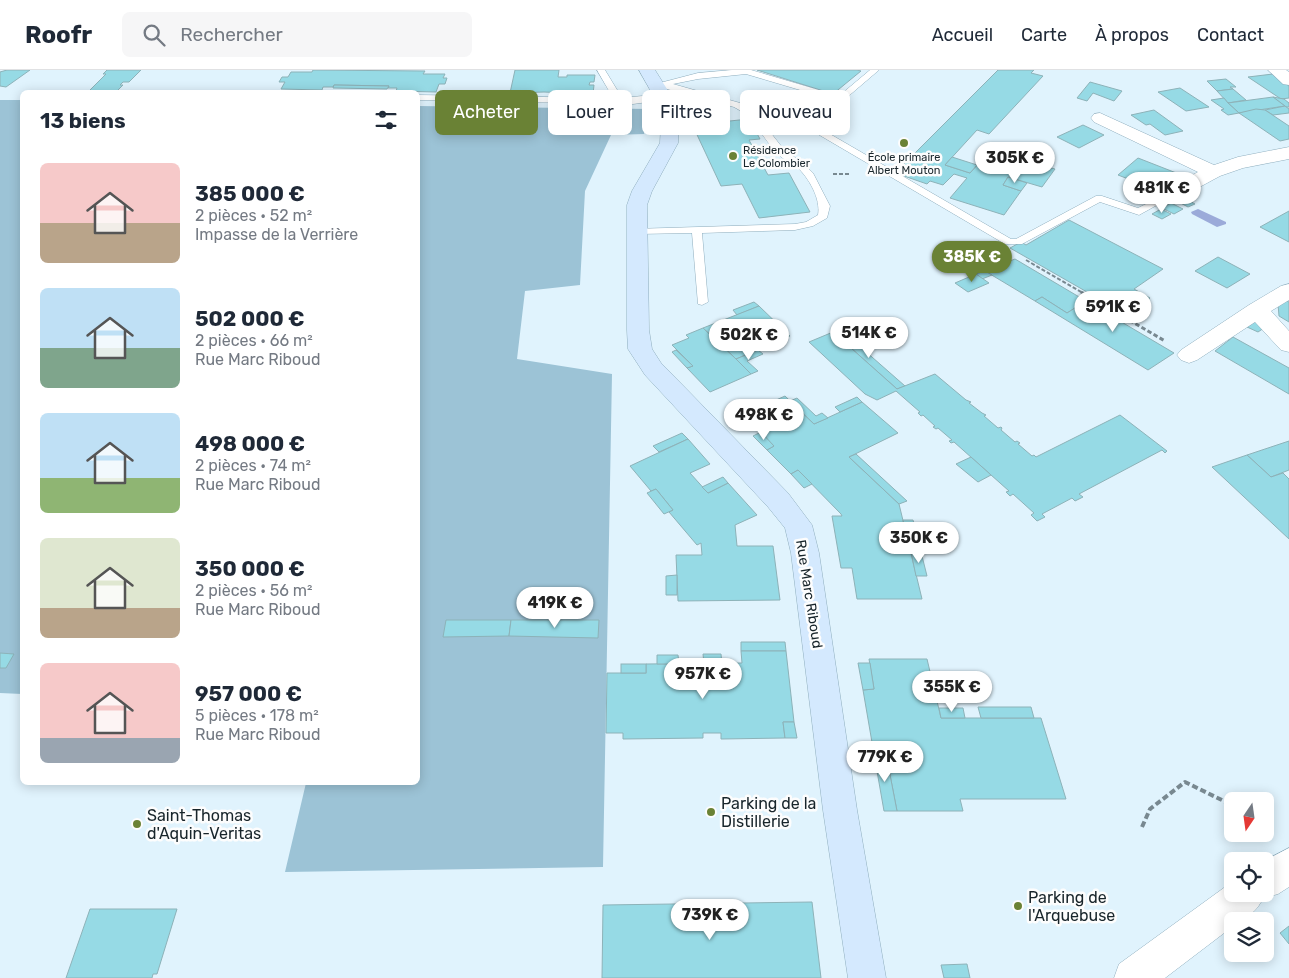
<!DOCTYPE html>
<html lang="fr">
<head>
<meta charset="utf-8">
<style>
	:root { --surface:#fff; --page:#f6f6f7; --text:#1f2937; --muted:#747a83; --line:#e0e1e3; --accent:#6a8235 }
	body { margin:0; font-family:Rubik,sans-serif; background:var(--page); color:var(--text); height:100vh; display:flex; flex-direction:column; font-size:19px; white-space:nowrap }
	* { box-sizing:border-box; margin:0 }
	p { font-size:16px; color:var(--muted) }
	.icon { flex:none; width:28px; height:28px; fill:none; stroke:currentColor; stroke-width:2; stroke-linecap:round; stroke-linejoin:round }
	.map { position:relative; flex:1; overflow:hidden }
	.side { position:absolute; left:20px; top:20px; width:400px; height:695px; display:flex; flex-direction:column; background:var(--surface); border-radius:8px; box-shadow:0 2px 12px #0003 }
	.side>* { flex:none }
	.guide { position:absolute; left:435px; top:20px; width:475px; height:45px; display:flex; gap:10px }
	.needle { width:32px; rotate:193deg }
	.buttons { position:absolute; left:1224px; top:722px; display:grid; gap:10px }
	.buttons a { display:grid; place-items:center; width:50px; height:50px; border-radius:8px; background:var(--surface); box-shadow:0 2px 12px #0003; font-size:25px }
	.price { position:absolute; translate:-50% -42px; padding:0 11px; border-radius:18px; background:#fff; color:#222; font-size:16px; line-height:32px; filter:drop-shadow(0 1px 2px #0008) }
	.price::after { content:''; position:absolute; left:50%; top:30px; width:15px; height:11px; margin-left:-8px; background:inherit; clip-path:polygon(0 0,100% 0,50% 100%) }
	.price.active { background:var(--accent); color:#fff }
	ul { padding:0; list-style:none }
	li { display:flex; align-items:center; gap:15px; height:125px; padding:0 20px }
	li span { display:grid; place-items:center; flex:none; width:140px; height:100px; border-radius:8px; color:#555 }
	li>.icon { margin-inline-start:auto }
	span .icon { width:60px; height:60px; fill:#fffc; stroke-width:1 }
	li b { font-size:21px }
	h2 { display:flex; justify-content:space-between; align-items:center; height:60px; padding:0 20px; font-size:21px }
	.tag { padding:0 18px; border-radius:8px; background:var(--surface); box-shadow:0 2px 12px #0003; font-size:18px; line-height:45px }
	.tag.active { background:var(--accent); color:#fff }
	header { display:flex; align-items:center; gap:30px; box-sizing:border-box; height:70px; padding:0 25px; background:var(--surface); border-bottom:1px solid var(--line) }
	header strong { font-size:24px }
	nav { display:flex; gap:28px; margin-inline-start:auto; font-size:18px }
	.search { width:350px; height:45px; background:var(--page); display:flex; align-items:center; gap:12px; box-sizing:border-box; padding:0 18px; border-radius:8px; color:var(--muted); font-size:19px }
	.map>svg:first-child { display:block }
	.green { fill:#9cc3d6 }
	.water { fill:#9baad9 }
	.building { fill:#96dae5; stroke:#8db2b8 }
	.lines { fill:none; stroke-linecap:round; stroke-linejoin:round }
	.lane-casing { stroke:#8faebe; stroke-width:1 }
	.street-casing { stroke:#8faebe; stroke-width:1 }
	.secondary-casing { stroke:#8faebe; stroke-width:1 }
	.path-far2 { stroke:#788890; stroke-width:2; stroke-dasharray:4 2; stroke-linecap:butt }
	.path-far1 { stroke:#788890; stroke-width:3; stroke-dasharray:4.5 2.5; stroke-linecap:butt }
	.path { stroke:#788890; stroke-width:4; stroke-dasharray:6 3; stroke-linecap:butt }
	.lane { fill:#fff; fill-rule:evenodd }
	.street { fill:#fff; fill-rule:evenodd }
	.secondary { fill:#d4e9fe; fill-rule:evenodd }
	.poi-dot { fill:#6a8235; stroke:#fdfdfd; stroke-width:2 }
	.labels { text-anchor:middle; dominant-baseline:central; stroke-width:5; stroke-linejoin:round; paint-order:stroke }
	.far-poi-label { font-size:11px; fill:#18252b; stroke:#fdfdfd; text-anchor:start }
	.street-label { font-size:14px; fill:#18252b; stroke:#fdfdfd }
	.near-poi-label { font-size:16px; fill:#18252b; stroke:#fdfdfd; text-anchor:start }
</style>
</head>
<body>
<header>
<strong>Roofr</strong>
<div class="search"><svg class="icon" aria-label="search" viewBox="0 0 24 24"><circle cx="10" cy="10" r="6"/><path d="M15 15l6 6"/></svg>Rechercher</div>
<nav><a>Accueil</a><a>Carte</a><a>À propos</a><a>Contact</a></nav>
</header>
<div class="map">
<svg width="1289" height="908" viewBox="0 0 1289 908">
	<rect width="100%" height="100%" fill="#e0f3fd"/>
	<!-- green -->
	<g class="green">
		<polygon points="0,30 22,30 22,624 0,623"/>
		<polygon points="418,36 650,39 644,64 611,65 585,121 580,215 525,221 517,289 612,304 603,797 285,802 306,713 418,712"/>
	</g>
	<!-- water -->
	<polygon class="water" points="1198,139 1226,152 1226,154 1217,157 1192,144 1191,142"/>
	<!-- building -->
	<g class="building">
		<polygon points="7,0 30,0 6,17 0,16 0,2"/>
		<polygon points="107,0 141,0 129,12 123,12 120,15 123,15 116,22 89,21 106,4 103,4"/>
		<polygon points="313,0 425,1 423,4 445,4 443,8 447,8 445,14 439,14 436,22 396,21 397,18 388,18 389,16 334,15 333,17 323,17 322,20 281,19 285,12 279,12 282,7 288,7 291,2 312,2"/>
		<polygon points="515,0 559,0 558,7 567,7 567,5 595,5 594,12 590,12 589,15 594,15 593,24 544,22 510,23"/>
		<polygon points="757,0 857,0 861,1 833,24"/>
		<polygon points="998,0 1034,0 1031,3 1043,6 989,64 977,60 945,95 970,103 990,81 1055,99 1042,117 1008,107 1003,115 1021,121 1004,145 950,128 967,108 954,104 943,115 930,111 927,114 904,106 909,101 900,98"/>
		<polygon points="1273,4 1289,16 1289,28 1281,29 1248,7"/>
		<polygon points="1226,9 1236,17 1230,17 1233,19 1217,21 1207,11"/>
		<polygon points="1090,12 1122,21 1114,31 1093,23 1087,31 1077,28"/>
		<polygon points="334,15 389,16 387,19 333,18"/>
		<polygon points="1180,18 1209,37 1186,41 1158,22"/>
		<polygon points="1233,19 1246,30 1228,33 1217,21"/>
		<polygon points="1273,27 1284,29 1289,33 1289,37 1286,37"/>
		<polygon points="1273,27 1285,36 1239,43 1228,33"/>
		<polygon points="1224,28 1228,33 1239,43 1228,45 1221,40 1224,39 1211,30"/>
		<polygon points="1285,36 1289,39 1289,43 1273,45 1265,40"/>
		<polygon points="1256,39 1265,40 1289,56 1289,69 1280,71 1239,43"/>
		<polygon points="1154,40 1183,61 1165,65 1150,54 1146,55 1131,45"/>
		<polygon points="749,49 760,69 749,70 768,105 789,103 810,142 759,148 742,114 721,116 692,54 719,50 720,52"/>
		<polygon points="1083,55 1104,65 1079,78 1057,67"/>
		<polygon points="952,87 977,95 970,103 945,95"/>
		<polygon points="1138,88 1184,106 1162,122 1118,105"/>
		<polygon points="1008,107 1027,113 1021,121 1003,115"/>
		<polygon points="1182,127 1195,134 1188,137 1175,130"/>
		<polygon points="1171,133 1183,139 1174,144 1162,138"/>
		<polygon points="1161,139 1171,144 1162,149 1152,144"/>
		<polygon points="1289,141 1289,172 1260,157"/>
		<polygon points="1069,150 1163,199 1134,219 1150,228 1134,239 1110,225 1101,230 1010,178 1021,172 1026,175"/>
		<polygon points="1218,187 1250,204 1227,218 1195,201"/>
		<polygon points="1015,189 1086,231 1067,243 1042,227 1035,231 985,201"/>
		<polygon points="985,201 992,205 982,209 976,204"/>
		<polygon points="976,204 989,213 968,222 955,213"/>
		<polygon points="1042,227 1067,243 1086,231 1174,283 1148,300 1035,231"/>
		<polygon points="1285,230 1289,232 1289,252 1279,246 1278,234"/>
		<polygon points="754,232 759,236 737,245 733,240"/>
		<polygon points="759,236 790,266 736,289 703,258"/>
		<polygon points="1256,251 1264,258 1258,262 1247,257"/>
		<polygon points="703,258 736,289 751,304 710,322 687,298 693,296 672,275 689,268 686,265"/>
		<polygon points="840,259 905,316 897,319 833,262"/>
		<polygon points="833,262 897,319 935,304 966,330 971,332 969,333 982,343 986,345 984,346 998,358 1001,357 1002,358 1001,360 1015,372 1017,371 1020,373 1018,374 1032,386 1034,385 1036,387 1120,345 1167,381 1165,383 1162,380 1079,424 1083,427 1075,431 1072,428 1042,444 1045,447 1037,451 1031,445 1034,443 1013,424 1010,426 1006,422 1009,421 954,372 951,373 949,371 952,370 938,358 936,359 933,357 935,356 923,345 921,346 918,343 920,342 896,321 877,330 865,324 809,272"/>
		<polygon points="1233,267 1289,298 1289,324 1215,281"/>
		<polygon points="676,280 693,296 687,298 672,282"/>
		<polygon points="758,280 763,284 747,291 758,301 751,304 736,289"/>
		<polygon points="785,326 814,354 862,332 898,363 849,387 899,434 922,529 857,529 852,498 841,498 832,446 842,446 841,444 798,400 791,404 767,380 774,376 743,345"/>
		<polygon points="857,327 862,332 840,342 835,337"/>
		<polygon points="797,328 816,346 822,343 828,348 814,354 790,331"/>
		<polygon points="761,362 774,376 767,380 753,366"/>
		<polygon points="682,363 688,369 659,382 653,376"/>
		<polygon points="688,369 710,394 690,403 708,423 728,413 757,445 735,455 737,476 773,476 780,530 678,531 676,485 702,485 701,473 697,475 669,442 673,440 656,419 651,421 630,396"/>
		<polygon points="1289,371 1289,400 1271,407 1247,385"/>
		<polygon points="856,384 907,431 899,434 849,387"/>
		<polygon points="1247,385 1271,407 1283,403 1289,409 1289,469 1212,397"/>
		<polygon points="971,387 991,405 978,412 956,394"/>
		<polygon points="798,400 812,414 804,418 791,404"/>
		<polygon points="723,407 728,413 708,423 702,417"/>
		<polygon points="656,419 673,440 664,444 647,423"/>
		<polygon points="903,450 913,450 918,468 907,468"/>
		<polygon points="911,482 921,482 927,506 916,506"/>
		<polygon points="677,505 677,525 666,525 666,506"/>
		<polygon points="446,550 511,550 509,566 443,567"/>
		<polygon points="511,550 599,550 598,568 509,566"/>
		<polygon points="741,572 785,572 786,581 741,581"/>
		<polygon points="741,581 786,581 794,652 783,652 785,668 721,669 721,663 703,663 703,668 623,669 623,663 606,663 607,603 646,603 646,594 742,593"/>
		<polygon points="0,583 14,584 6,598 0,598"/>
		<polygon points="703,584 721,584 722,594 704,594"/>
		<polygon points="657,585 678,585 679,594 657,594"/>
		<polygon points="869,589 927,589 941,648 1041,648 1066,729 960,729 963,741 897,741 886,684 874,684 863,620 874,619"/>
		<polygon points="858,593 870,593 874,619 863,620"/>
		<rect x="621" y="594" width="25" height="9"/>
		<polygon points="978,637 1031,637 1034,648 981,648"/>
		<polygon points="939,638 963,638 965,648 941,648"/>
		<polygon points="783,652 794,652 797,668 785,668"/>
		<polygon points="874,684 886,684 897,741 884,741"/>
		<polygon points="812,832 821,908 602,908 603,835"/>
		<polygon points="90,839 177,839 157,904 153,904 152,908 66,908"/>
		<polygon points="1289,856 1289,874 1280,863"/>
		<polygon points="967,894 970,908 944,908 941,895"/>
	</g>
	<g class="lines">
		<defs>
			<g id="lane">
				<polygon points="597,0 605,0 622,28 663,24 667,27 663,30 633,34 418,30 418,25 613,28"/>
				<path d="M732 0H751L839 26 870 0H879L824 47 820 52 823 60 1011 169H1016L1096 126H1102L1138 138 1160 127 1163 126 1168 129 1139 145 1100 132 1022 174H1005L816 63 812 52 818 43 834 30 746 4 698 9 673 14 740 33 752 39 785 81 802 92 813 103 830 136 827 148 813 156 795 160 702 163 708 232 702 235 698 234 692 163 637 164 632 161 633 159 795 154 806 152 818 145C821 129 809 108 797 97 791 92 783 90 778 84 762 68 755 47 734 37L652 15 698 3Z"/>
			</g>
			<g id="street">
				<polygon points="1268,0 1286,0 1289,2 1289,15 1283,14"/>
				<polygon points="1100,43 1214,95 1238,87 1289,77 1289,89 1243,98 1220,106 1170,133 1163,135 1156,133 1153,129 1156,125 1198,102 1094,52 1091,48 1094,44"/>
				<polygon points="1289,214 1289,230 1271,241 1289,261 1289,282 1281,280 1255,252 1197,290 1189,293 1181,290 1177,285 1181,280 1249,235 1281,216"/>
				<path d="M1289 778V817L1278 824 1263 828C1258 840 1246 851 1232 851V857L1165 908H1114L1119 894 1232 812V824H1265L1264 791Z"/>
			</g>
			<polygon id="secondary" points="639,0 655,0 672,27 679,54 678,73 652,121 647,135 649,260 652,279 661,293 788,423 812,455 819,483 857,740 886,908 848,908 823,740 791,483 785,458 768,437 645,305 628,279 627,260 627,135 632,121 660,73 661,54 654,27"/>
		</defs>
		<!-- lane casing -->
		<use href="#lane" class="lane-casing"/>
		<!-- street casing -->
		<use href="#street" class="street-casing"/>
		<!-- secondary casing -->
		<use href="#secondary" class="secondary-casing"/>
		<!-- path-far2 -->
		<g class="path-far2">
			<polyline points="833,104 850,104"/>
			<polyline points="1026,190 1083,223"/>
		</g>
		<!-- path-far1 -->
		<polyline class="path-far1" points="1081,222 1165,271"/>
		<!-- path -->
		<g class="path">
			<polyline points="1142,757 1150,739 1185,712 1232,735"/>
			<polyline points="1265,762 1272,768"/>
		</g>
		<!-- lane -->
		<use href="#lane" class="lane"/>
		<!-- street -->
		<use href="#street" class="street"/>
		<!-- secondary -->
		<use href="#secondary" class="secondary"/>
	</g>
	<!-- markers -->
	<g class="poi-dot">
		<circle cx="904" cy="73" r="5"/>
		<circle cx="733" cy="86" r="5"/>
		<circle cx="711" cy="742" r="5"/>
		<circle cx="137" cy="754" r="5"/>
		<circle cx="1018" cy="836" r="5"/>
	</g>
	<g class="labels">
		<!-- far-poi labels -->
		<g class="far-poi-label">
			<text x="743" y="80">Résidence<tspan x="743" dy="13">Le Colombier</tspan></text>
			<text x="904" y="87" text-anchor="middle">École primaire<tspan x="904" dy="13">Albert Mouton</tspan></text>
		</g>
		<!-- street labels -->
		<g class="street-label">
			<text transform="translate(809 524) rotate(81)">Rue Marc Riboud</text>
		</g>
		<!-- near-poi labels -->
		<g class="near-poi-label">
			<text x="721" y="733">Parking de la<tspan x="721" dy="18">Distillerie</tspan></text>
			<text x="147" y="745">Saint-Thomas<tspan x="147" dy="18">d'Aquin-Veritas</tspan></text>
			<text x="1028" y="827">Parking de<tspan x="1028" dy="18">l'Arquebuse</tspan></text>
		</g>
	</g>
</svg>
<div class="buttons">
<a><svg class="needle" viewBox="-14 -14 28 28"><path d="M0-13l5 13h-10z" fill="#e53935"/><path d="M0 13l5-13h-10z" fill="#747a83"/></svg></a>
<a><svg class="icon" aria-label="locate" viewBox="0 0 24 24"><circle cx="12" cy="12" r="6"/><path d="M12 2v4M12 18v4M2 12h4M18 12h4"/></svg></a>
<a><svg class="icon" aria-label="layers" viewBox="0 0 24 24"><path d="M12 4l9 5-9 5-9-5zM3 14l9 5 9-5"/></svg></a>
</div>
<b class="price" style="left:1015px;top:114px">305K €</b>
<b class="price" style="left:1162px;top:144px">481K €</b>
<b class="price active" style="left:972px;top:213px">385K €</b>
<b class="price" style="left:1113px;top:263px">591K €</b>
<b class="price" style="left:869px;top:289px">514K €</b>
<b class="price" style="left:749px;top:291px">502K €</b>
<b class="price" style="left:764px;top:371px">498K €</b>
<b class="price" style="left:919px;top:494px">350K €</b>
<b class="price" style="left:555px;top:559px">419K €</b>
<b class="price" style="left:703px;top:630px">957K €</b>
<b class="price" style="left:952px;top:643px">355K €</b>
<b class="price" style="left:885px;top:713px">779K €</b>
<b class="price" style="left:710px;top:871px">739K €</b>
<div class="guide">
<a class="tag active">Acheter</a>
<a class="tag">Louer</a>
<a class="tag">Filtres</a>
<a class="tag">Nouveau</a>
</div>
<section class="side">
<h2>13 biens<svg class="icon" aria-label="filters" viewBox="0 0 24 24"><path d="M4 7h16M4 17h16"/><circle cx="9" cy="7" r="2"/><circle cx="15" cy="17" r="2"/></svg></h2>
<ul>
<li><span style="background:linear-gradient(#f6c9c9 60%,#b9a48a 0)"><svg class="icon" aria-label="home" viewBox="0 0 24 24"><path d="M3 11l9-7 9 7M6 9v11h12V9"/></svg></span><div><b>385 000 €</b><p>2 pièces · 52 m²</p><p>Impasse de la Verrière</p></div></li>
<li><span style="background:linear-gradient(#bfe0f5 60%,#7fa58c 0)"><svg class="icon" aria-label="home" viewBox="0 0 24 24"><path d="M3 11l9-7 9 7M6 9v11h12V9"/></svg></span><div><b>502 000 €</b><p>2 pièces · 66 m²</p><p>Rue Marc Riboud</p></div></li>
<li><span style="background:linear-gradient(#bfe0f5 65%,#8fb573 0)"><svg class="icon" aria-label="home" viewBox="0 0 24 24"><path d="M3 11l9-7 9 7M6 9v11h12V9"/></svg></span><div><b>498 000 €</b><p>2 pièces · 74 m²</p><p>Rue Marc Riboud</p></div></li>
<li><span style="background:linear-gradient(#dfe7d0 70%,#b9a48a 0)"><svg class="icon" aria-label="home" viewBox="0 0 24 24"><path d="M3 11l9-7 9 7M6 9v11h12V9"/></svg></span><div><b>350 000 €</b><p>2 pièces · 56 m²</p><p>Rue Marc Riboud</p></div></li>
<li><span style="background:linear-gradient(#f6c9c9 75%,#9aa5b1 0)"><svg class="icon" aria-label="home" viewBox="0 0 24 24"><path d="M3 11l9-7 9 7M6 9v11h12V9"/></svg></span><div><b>957 000 €</b><p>5 pièces · 178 m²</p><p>Rue Marc Riboud</p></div></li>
</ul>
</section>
</div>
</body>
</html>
